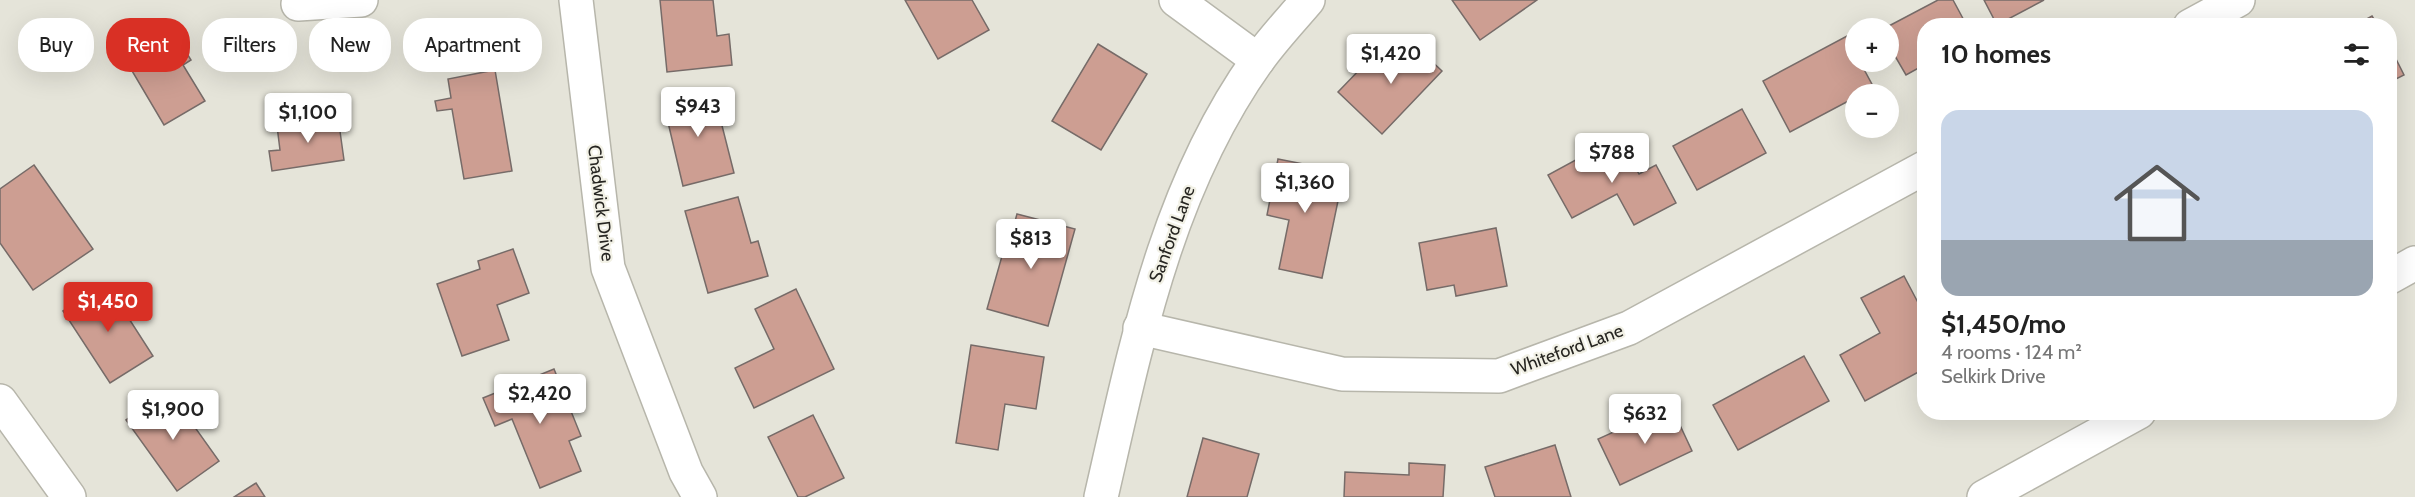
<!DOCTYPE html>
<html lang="en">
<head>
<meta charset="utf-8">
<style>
	:root { --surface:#fff; --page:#f2f2f2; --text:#222; --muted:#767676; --line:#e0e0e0; --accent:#d93025 }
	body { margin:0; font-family:Cabin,sans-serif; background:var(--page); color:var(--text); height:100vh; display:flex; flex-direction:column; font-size:22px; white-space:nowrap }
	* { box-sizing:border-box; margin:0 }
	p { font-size:20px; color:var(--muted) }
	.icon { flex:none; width:33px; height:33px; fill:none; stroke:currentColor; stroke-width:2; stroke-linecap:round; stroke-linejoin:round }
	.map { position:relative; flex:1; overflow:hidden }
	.drawer { position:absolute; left:1917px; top:18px; width:480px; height:402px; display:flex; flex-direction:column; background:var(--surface); border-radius:24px; box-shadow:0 6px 24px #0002 }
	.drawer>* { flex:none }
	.banner { position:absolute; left:18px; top:18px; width:570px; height:54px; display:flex; gap:12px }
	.buttons { position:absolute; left:1845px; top:18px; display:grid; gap:12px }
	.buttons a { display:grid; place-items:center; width:54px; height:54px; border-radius:50%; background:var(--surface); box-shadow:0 6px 24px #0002; font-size:30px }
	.price { position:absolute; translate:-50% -51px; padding:0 14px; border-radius:6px; background:#fff; color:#222; font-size:20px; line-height:39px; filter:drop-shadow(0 2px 3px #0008) }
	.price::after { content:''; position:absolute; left:50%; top:36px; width:18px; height:14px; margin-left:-9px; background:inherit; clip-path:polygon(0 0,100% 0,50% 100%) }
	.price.selected { background:var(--accent); color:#fff }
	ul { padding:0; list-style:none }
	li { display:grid; align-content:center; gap:12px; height:318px; padding:0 24px }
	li+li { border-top:2px solid var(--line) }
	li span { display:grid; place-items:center; height:186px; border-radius:18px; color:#555 }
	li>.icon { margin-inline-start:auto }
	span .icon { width:108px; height:108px; fill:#fffc; stroke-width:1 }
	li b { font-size:26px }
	h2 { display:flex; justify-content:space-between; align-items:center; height:72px; padding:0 24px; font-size:26px }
	.chip { padding:0 21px; border-radius:24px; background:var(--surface); box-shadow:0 6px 24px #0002; font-size:21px; line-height:54px }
	.chip.selected { background:var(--accent); color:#fff }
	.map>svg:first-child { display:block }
	.building { fill:#cd9e92; stroke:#766b68; stroke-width:1.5 }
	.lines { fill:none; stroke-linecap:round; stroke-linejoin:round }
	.minor-casing { stroke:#b7b6ab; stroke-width:36 }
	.major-casing { stroke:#b7b6ab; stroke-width:36 }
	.minor { stroke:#fff; stroke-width:33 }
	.major { stroke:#fff; stroke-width:33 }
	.labels { text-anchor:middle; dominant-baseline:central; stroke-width:4.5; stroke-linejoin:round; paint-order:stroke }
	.street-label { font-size:18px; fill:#262521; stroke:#f2f1e6 }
</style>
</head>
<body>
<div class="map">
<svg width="2415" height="497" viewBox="0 0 2415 497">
	<rect width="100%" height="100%" fill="#e5e4d9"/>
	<!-- building -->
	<g class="building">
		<polygon points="660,0 713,0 717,36 729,34 732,65 667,72"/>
		<polygon points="905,0 972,0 989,30 938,59"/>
		<polygon points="1452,0 1537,0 1480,40"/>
		<polygon points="1938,0 1953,0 1967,26 1924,26 1924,65 1906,75 1888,44 1888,28 1885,28"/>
		<polygon points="1984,0 2044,0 1997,25"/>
		<polygon points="2372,16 2378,26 2354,26"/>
		<polygon points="173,31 191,60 183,65 205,101 164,125 125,59"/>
		<polygon points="1405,36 1442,71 1382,134 1338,92 1364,65 1371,72"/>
		<polygon points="1847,36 1856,53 1856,62 1860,62 1874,88 1861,94 1856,94 1856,97 1790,132 1763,81"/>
		<polygon points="1098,44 1147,74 1101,150 1052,121"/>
		<polygon points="2390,47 2404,75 2390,82"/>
		<polygon points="495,70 512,171 464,179 452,109 437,111 435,101 451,98 448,79"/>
		<polygon points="713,90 734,173 683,186 663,101"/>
		<polygon points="1742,109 1766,153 1697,190 1673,146"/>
		<polygon points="338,117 344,160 272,171 269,151 280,150 277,126"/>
		<polygon points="1618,137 1639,174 1656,165 1676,203 1634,225 1617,194 1572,218 1548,175"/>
		<polygon points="1278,159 1344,172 1322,278 1279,269 1289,220 1267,215"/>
		<polygon points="34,165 93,249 33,290 0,243 0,189"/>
		<polygon points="738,197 751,243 758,241 768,276 708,293 685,211"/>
		<polygon points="1017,214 1075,229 1048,326 987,309 1006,242 1009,243"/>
		<polygon points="1496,228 1507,286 1456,296 1454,285 1427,290 1419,243"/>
		<polygon points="513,249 529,293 497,305 509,340 462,356 437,284 480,269 478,261"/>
		<polygon points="1904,276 1924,314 1924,319 1920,321 1924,330 1924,369 1865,401 1840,355 1880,333 1861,298"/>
		<polygon points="106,283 153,356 110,383 63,311"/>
		<polygon points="796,289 834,369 754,408 735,368 774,349 755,309"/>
		<polygon points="971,345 1044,357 1036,409 1005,404 998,450 956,443"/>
		<polygon points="1804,356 1829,401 1738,450 1713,405"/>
		<polygon points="554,369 581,436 569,441 581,471 540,488 512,419 495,426 483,398"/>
		<polygon points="163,393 174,408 179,405 219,461 177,491 126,420"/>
		<polygon points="1671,406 1692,451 1620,485 1598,439"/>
		<polygon points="813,415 844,478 805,497 798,497 768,437"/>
		<polygon points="1203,438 1259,454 1247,497 1187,497"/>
		<polygon points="1555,445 1571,497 1495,497 1485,467"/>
		<polygon points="1409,463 1445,465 1443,497 1344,497 1345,472 1409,475"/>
		<polygon points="256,483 265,497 234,497"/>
	</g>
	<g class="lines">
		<defs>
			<g id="minor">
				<polyline points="576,0 608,268 686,472 700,497"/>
				<polyline points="1176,0 1258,60"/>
				<polyline points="298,4 361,0"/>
				<polyline points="2190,26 2238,0"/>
				<polyline points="1140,328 1342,374 1499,376 1629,328 1924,168"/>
				<polyline points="0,401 69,497"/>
				<path d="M1101 497C1136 345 1166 189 1258 60 1273 39 1291 20 1308 0"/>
			</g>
			<g id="major">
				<polyline points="2390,277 2415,263"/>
				<polyline points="1984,497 2139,412"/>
			</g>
		</defs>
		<!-- minor casing -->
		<use href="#minor" class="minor-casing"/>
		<!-- major casing -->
		<use href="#major" class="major-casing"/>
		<!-- minor -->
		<use href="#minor" class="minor"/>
		<!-- major -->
		<use href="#major" class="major"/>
	</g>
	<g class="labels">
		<!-- street labels -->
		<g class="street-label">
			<text transform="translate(601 203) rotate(83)">Chadwick Drive</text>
			<text transform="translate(1172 234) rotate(-70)">Sanford Lane</text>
			<text transform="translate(1567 350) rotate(-20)">Whiteford Lane</text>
		</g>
	</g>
</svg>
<div class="buttons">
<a>+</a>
<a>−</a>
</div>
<b class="price" style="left:1391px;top:85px">$1,420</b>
<b class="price" style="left:698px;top:138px">$943</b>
<b class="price" style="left:308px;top:144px">$1,100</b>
<b class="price" style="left:1612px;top:184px">$788</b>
<b class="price" style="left:1305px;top:214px">$1,360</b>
<b class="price" style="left:1031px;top:270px">$813</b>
<b class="price selected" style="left:108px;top:333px">$1,450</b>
<b class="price" style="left:540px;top:425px">$2,420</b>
<b class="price" style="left:173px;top:441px">$1,900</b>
<b class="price" style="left:1645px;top:445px">$632</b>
<div class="banner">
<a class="chip">Buy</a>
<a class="chip selected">Rent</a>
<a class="chip">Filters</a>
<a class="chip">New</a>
<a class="chip">Apartment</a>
</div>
<section class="drawer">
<h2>10 homes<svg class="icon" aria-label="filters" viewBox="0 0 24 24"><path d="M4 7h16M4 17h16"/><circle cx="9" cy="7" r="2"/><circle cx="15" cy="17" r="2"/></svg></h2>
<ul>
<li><span style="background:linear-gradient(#c9d6e8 70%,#9aa5b1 0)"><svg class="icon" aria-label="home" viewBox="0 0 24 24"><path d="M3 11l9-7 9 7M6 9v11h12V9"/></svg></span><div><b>$1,450/mo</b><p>4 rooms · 124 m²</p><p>Selkirk Drive</p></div></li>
</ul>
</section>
</div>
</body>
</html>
